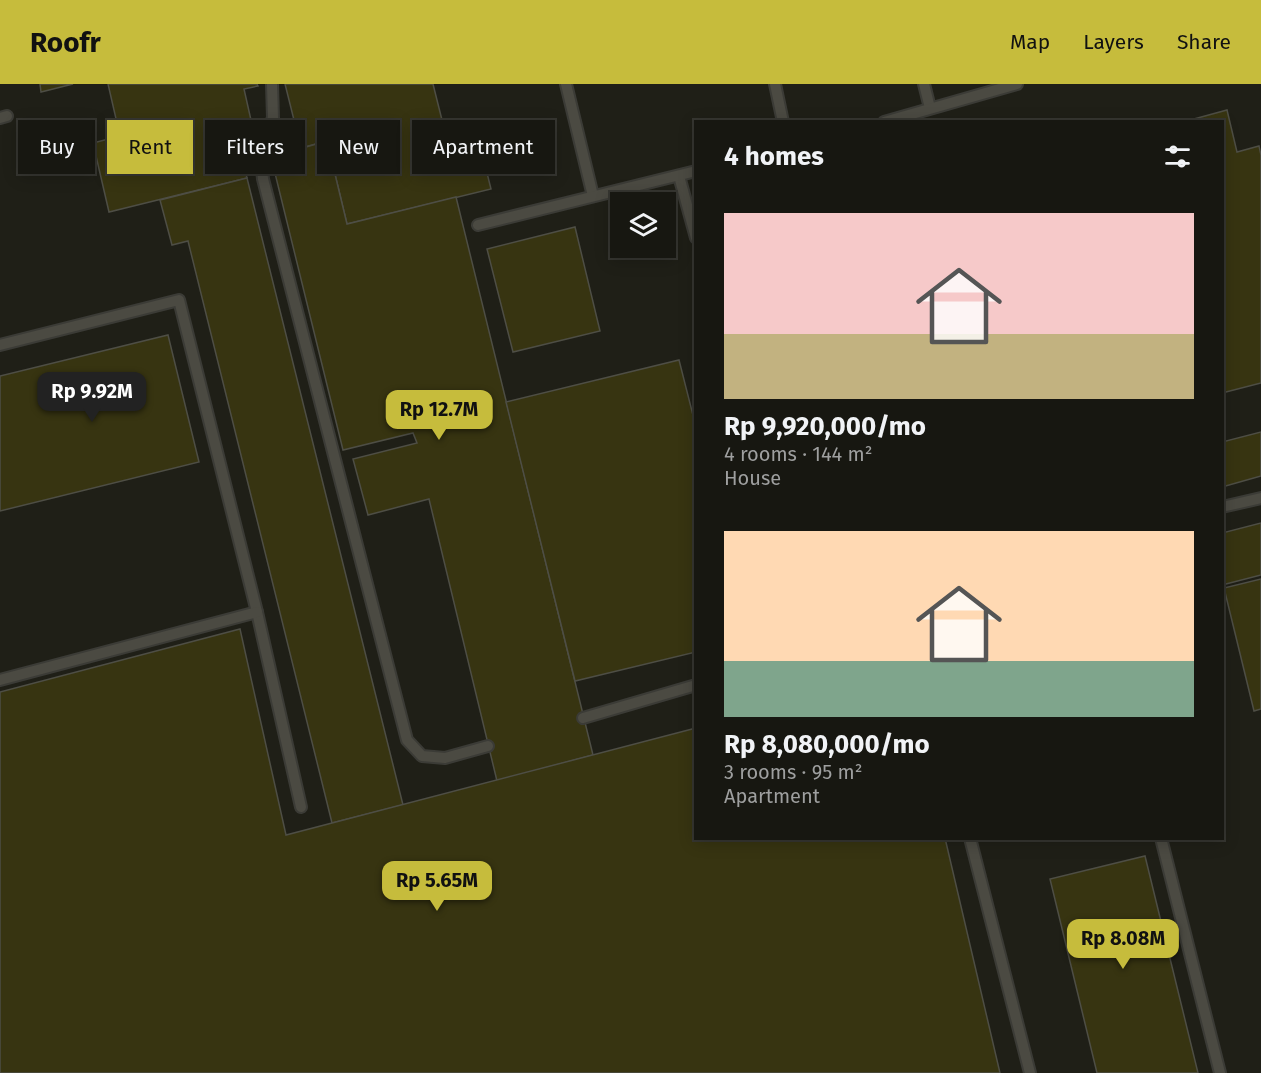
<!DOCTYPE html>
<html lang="en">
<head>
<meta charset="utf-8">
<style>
	:root { --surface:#171711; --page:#20201a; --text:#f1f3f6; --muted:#9e9f9f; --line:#363631; --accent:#c6bc3c }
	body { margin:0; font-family:"Fira Sans",sans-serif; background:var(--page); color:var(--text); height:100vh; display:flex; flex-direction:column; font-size:22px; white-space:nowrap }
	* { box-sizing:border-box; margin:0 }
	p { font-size:20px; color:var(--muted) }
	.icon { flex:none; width:33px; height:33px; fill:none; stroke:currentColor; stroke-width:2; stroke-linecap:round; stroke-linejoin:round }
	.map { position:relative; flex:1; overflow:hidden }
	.side { position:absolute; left:694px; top:36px; width:530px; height:720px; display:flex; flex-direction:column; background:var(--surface); border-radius:0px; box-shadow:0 3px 15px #0003,0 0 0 2px var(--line) }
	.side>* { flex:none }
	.top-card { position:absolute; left:18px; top:36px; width:570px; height:54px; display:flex; gap:12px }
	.controls { position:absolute; left:610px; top:108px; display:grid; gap:12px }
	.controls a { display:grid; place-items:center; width:66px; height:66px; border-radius:0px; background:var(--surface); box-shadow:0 3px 15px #0003,0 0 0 2px var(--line); font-size:30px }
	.price { position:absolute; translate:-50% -51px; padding:0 14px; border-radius:12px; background:var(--accent); color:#111; font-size:20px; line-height:39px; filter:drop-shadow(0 2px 3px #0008) }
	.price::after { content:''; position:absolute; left:50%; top:36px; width:18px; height:14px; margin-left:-9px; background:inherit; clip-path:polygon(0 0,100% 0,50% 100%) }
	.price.selected { background:#222; color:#fff }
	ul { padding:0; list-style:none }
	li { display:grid; align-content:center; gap:12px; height:318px; padding:0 30px }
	li span { display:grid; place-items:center; height:186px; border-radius:0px; color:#555 }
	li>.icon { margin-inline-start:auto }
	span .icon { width:108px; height:108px; fill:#fffc; stroke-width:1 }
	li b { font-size:26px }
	h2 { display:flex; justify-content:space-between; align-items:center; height:72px; padding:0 30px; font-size:26px }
	.chip { padding:0 21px; border-radius:0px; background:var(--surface); box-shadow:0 3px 15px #0003,0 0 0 2px var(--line); font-size:21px; line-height:54px }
	.chip.selected { background:var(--accent); color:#111 }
	header { display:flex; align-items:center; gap:36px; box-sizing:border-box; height:84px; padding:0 30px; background:var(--accent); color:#111 }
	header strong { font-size:28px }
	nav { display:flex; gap:33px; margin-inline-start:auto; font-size:21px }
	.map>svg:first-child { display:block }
	.building { fill:#373411; stroke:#4e4e45; stroke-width:1.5 }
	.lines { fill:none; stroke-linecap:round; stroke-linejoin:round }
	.service-casing { stroke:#3b3b36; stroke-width:14 }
	.service { stroke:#4b4a42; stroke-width:10 }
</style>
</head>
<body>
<header>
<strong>Roofr</strong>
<nav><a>Map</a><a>Layers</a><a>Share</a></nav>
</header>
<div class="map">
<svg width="1261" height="989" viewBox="0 0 1261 989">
	<rect width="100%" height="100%" fill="#1f1f17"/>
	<!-- building -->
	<g class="building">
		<polygon points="40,0 73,0 41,8"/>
		<polygon points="108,0 257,0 258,2 244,5 253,45 236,49 247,94 109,128 93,59 120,52"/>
		<polygon points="285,0 433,0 445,48 475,41 491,105 347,140 327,57 301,64"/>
		<polygon points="1227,26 1237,68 1259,62 1261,71 1261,299 1222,309 1222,38 1183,38"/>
		<polygon points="327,57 347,140 456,113 593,671 497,697 429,415 368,431 353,375 417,359 413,349 343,366 271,73"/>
		<polygon points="247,94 403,721 332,739 188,157 172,161 160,116"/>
		<polygon points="575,143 600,247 513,268 487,165"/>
		<polygon points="168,251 199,378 0,427 0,292"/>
		<polygon points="679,276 696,343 696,568 575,597 506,318"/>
		<polygon points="1261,348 1261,392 1222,403 1222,358"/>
		<polygon points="1261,439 1261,491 1222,501 1222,449"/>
		<polygon points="1261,495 1261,625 1254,627 1224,504"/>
		<polygon points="240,545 286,751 696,644 696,754 945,754 1000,989 0,989 0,608"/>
		<polygon points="1145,772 1198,989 1097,989 1050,795"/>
	</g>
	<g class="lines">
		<defs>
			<g id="service">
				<polyline points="272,0 273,34 260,63 263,95 407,656 422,672 445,674 488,662"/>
				<polyline points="566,0 593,112"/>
				<polyline points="775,0 783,38"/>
				<polyline points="924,0 930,24"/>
				<polyline points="0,34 7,32"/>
				<polyline points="884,38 1017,0"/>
				<polyline points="679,92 696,154"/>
				<polyline points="478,141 696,87"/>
				<polyline points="0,261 179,216 257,528 301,723"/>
				<polyline points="1222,423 1261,414"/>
				<polyline points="0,596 257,528"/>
				<polyline points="583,634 696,601"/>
				<polyline points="970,754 1030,989"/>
				<polyline points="1161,754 1220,989"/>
			</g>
		</defs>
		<!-- service casing -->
		<use href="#service" class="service-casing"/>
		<!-- service -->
		<use href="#service" class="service"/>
	</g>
</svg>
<div class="controls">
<a><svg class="icon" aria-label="layers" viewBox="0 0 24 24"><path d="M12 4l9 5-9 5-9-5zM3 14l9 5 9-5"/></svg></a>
</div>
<b class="price selected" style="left:92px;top:339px">Rp 9.92M</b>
<b class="price" style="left:439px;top:357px">Rp 12.7M</b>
<b class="price" style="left:437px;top:828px">Rp 5.65M</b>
<b class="price" style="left:1123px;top:886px">Rp 8.08M</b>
<div class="top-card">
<a class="chip">Buy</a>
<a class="chip selected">Rent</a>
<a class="chip">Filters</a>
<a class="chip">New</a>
<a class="chip">Apartment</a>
</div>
<section class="side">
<h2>4 homes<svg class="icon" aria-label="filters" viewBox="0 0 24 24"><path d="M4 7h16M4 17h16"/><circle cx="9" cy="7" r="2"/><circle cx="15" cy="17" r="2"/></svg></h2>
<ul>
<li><span style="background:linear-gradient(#f6c9c9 65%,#c2b280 0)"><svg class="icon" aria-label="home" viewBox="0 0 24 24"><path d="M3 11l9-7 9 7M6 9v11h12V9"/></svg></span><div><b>Rp 9,920,000/mo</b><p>4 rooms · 144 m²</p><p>House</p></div></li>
<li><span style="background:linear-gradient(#ffd9b3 70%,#7fa58c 0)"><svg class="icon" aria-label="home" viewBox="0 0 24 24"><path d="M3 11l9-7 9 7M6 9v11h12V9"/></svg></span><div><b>Rp 8,080,000/mo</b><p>3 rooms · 95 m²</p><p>Apartment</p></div></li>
</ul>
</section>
</div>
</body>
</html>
